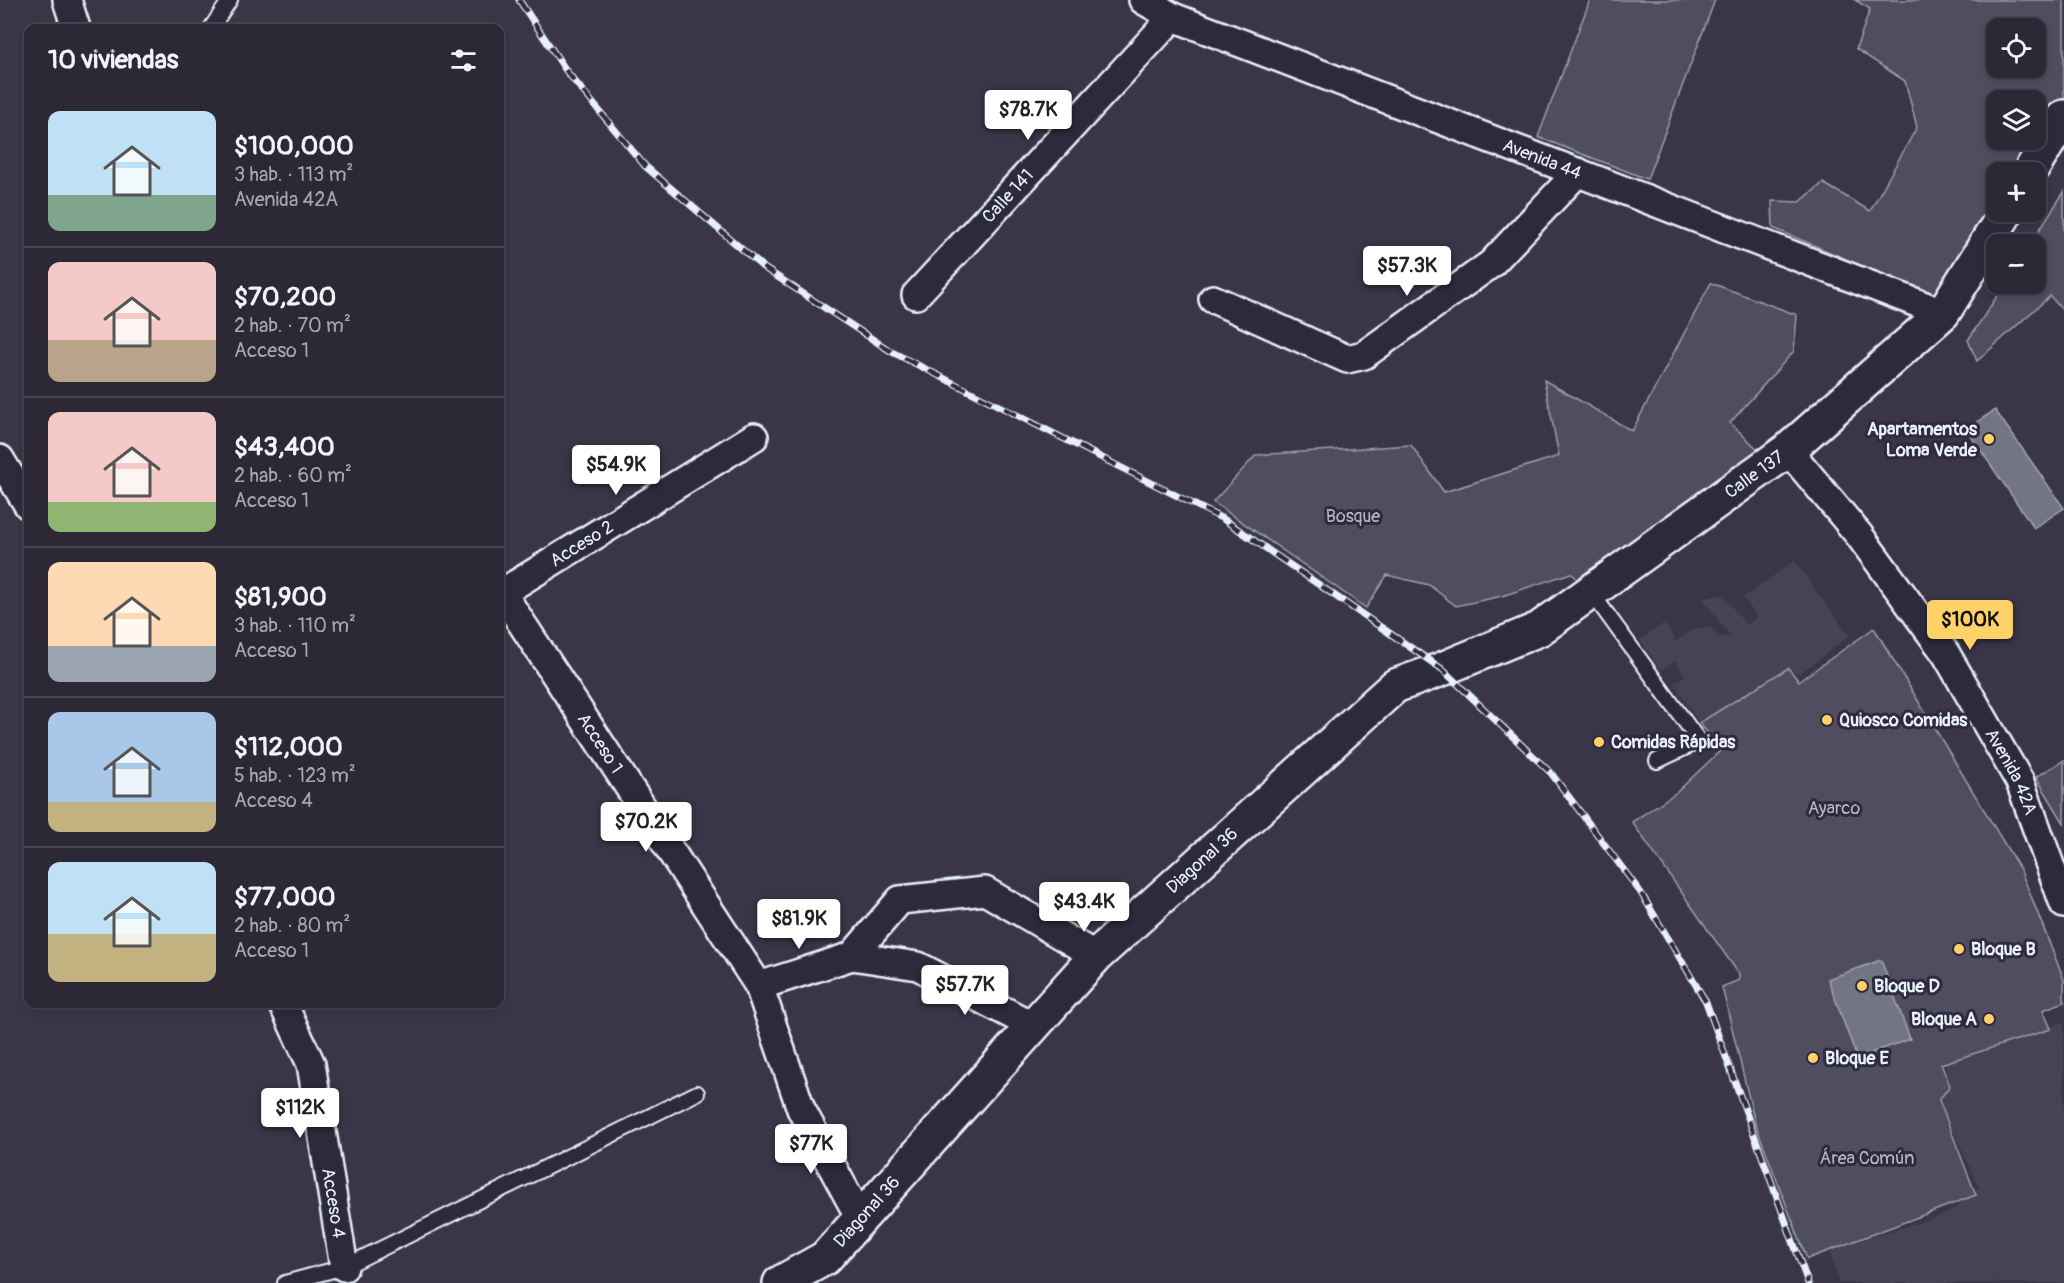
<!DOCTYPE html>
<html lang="es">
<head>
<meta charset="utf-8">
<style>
	:root { --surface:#2c2836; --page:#34303e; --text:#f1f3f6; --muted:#a6a6ad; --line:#484451; --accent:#ffd166 }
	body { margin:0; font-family:Pangolin,sans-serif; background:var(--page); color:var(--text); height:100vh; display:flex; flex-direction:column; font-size:22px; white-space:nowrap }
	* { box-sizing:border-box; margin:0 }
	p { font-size:20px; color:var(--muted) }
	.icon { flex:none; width:33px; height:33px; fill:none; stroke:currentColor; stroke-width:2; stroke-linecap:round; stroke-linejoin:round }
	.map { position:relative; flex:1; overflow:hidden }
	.panel { position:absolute; left:24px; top:24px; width:480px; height:984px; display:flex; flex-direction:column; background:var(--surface); border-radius:12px; box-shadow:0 3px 9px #0003,0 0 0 2px var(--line) }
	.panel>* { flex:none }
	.tools { position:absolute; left:1986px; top:18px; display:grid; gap:12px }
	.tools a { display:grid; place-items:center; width:60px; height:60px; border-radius:12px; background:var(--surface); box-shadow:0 3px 9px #0003,0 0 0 2px var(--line); font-size:30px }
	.price { position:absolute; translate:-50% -51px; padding:0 14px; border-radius:6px; background:#fff; color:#222; font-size:20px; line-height:39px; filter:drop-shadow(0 2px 3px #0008) }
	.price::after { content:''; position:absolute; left:50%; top:36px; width:18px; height:14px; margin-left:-9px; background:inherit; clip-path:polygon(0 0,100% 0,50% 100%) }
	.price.active { background:var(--accent); color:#111 }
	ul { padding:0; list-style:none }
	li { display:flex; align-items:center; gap:18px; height:150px; padding:0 24px }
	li+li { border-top:2px solid var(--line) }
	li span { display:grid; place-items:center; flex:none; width:168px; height:120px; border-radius:12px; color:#555 }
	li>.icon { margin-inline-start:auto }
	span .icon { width:72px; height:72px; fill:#fffc; stroke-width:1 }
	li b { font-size:26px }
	h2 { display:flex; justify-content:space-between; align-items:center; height:72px; padding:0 24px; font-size:26px }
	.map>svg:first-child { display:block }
	.built { fill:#464354 }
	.green { fill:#504e5f; stroke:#9ca0ac; stroke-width:1.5; fill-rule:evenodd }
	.water { fill:#737482; stroke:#a2a6b1; stroke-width:1.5 }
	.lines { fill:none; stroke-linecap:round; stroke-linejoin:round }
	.lane-casing { stroke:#e8f1f8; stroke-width:18 }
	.street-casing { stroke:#e8f1f8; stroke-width:32 }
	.secondary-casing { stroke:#e8f1f8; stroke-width:38 }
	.lane { stroke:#2f2a3d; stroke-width:14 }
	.street { stroke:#2f2a3d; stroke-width:27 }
	.secondary { stroke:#2f2a3d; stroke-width:33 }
	.rail-casing { stroke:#e8f1f8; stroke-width:7 }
	.rail { stroke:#2f2a3d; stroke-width:4.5; stroke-dasharray:14; stroke-linecap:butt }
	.poi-dot { fill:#ffd166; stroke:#2f2a3d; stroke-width:2 }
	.labels { text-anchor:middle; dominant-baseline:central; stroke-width:6; stroke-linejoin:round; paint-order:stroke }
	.street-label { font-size:18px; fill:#e8f1f8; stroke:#2f2a3d }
	.poi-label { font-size:18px; font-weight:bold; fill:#e8f1f8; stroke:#2f2a3d; text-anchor:start }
	.park-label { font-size:18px; fill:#b3b8c2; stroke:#2f2a3d }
</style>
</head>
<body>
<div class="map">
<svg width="2064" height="1283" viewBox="0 0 2064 1283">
	<rect width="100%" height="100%" fill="#3a3648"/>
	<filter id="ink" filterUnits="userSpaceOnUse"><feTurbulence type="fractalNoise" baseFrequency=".0167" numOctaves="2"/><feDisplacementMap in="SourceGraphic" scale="12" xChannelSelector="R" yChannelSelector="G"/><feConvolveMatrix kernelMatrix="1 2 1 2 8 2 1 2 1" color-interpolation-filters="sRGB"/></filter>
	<g filter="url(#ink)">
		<!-- built -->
		<g class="built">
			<polygon points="1794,561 1850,636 1799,674 1787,668 1699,723 1674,683 1685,676 1676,661 1660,670 1640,639 1665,623 1676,641 1696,628 1711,628 1718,637 1731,636 1702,599 1722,594 1746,625 1757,617 1743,598"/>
			<polygon points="2064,1022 2064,1283 1839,1283 1829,1250 1949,1213 1979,1187 1939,1100 1950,1086 1945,1060"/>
		</g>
		<!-- green -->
		<g class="green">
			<polygon points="1590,0 1715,0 1647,179 1538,137"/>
			<path d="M1855 0H2064V115L2029 172H1996V212L1950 303 1773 228 1772 201 1800 202 1823 183 1870 211 1917 127 1905 81 1856 49 1870 9ZM1996 28H2036V68H1996ZM1996 100H2036V140H1996Z"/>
			<polygon points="2064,192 2064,312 2050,296 1977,361 1968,340 2005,284 2036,284 2036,244 2030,244"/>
			<polygon points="1711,283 1797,315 1794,351 1730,423 1766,457 1591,592 1571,573 1502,596 1456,606 1429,585 1387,575 1366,608 1213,502 1256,455 1411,445 1444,492 1559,456 1544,380 1632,431"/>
			<polygon points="1874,628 2021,871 2064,980 2064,1002 2043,1010 2051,1029 1941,1064 1950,1086 1939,1100 1976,1195 1807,1259 1755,1123 1722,987 1739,980 1739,974 1632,822 1677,792 1722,749 1699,723 1788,668 1799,681"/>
			<polygon points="2064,760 2064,823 2036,777"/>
		</g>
		<!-- water -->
		<g class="water">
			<polygon points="1995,410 2064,508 2034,528 1966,429"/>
			<polygon points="1881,960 1910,1039 1857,1058 1828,979"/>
		</g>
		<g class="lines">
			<defs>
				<g id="lane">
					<polyline points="211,28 230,0"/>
					<polyline points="1591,592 1699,741 1657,761"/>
					<polyline points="285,1283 344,1267 697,1093"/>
				</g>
				<g id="street">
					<polyline points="67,0 76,28"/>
					<path id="s1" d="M1143 0 1173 17 1943 313"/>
					<path id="s2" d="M916 295 1173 17"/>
					<polyline points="1213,299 1347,359 1364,355 1491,264 1578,172"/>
					<path id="s3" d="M1788 450 1859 535 1946 654 2020 782 2064 904"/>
					<polyline points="0,459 28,505"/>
					<path id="s4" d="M500 590 759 986 801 1109 861 1220"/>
					<path id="s5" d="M500 594 754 437"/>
					<polyline points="852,956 900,900 985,891 1096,956"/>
					<polyline points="759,986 852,956 918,966 1033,1026"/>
					<path id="s6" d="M283 1004 311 1064 344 1267"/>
				</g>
				<g id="secondary">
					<polyline points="2030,172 2064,117"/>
					<path id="s7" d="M780 1283 825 1258 1096 956 1395 686 1442 669 1539 629 1788 450 1943 313 2006 212"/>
				</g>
			</defs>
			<!-- lane casing -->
			<use href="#lane" class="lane-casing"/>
			<!-- street casing -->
			<use href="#street" class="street-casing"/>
			<!-- secondary casing -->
			<use href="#secondary" class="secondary-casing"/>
			<!-- lane -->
			<use href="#lane" class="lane"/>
			<!-- street -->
			<use href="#street" class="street"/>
			<!-- secondary -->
			<use href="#secondary" class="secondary"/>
			<defs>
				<polyline id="rail" points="519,0 567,72 645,166 764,268 892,352 1223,519 1442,669 1551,773 1641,893 1706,1002 1808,1283"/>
			</defs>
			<!-- rail casing -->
			<use href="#rail" class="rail-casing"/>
			<!-- rail -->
			<use href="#rail" class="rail"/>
		</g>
	</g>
	<!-- markers -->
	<g class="poi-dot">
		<circle cx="1989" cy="439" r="6"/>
		<circle cx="1827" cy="720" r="6"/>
		<circle cx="1599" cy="742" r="6"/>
		<circle cx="1959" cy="949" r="6"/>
		<circle cx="1862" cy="986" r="6"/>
		<circle cx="1989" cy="1019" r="6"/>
		<circle cx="1813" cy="1058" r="6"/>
	</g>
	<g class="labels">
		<!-- street labels -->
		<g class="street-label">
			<text stroke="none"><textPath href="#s1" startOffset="430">Avenida 44</textPath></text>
			<text stroke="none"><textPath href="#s2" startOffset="135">Calle 141</textPath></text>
			<text stroke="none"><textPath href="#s7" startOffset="1280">Calle 137</textPath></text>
			<text stroke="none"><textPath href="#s5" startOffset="96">Acceso 2</textPath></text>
			<text stroke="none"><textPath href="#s4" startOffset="183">Acceso 1</textPath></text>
			<text stroke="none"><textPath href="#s3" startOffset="393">Avenida 42A</textPath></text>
			<text stroke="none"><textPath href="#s7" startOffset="600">Diagonal 36</textPath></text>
			<text stroke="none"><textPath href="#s6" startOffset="207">Acceso 4</textPath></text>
			<text stroke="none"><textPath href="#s7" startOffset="114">Diagonal 36</textPath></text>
		</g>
		<!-- poi labels -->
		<g class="poi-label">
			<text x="1977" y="429" text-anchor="end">Apartamentos<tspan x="1977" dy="21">Loma Verde</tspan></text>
			<text x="1839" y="720">Quiosco Comidas</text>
			<text x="1611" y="742">Comidas Rápidas</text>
			<text x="1971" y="949">Bloque B</text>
			<text x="1874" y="986">Bloque D</text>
			<text x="1977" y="1019" text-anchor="end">Bloque A</text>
			<text x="1825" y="1058">Bloque E</text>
		</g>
		<!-- park labels -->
		<g class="park-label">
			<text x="1353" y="516">Bosque</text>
			<text x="1834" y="808">Ayarco</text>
			<text x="1867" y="1158">Área Común</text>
		</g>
	</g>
</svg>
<div class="tools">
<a><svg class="icon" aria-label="locate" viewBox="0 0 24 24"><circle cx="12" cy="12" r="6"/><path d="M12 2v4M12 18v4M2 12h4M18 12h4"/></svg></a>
<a><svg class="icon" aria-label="layers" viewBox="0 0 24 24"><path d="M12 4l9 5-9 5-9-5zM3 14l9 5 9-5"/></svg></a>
<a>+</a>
<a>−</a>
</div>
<b class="price" style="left:1028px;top:141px">$78.7K</b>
<b class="price" style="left:1407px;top:297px">$57.3K</b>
<b class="price" style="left:616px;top:496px">$54.9K</b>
<b class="price active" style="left:1970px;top:651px">$100K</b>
<b class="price" style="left:646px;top:853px">$70.2K</b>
<b class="price" style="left:1084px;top:933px">$43.4K</b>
<b class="price" style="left:799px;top:950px">$81.9K</b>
<b class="price" style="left:965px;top:1016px">$57.7K</b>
<b class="price" style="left:300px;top:1139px">$112K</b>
<b class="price" style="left:811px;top:1175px">$77K</b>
<section class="panel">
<h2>10 viviendas<svg class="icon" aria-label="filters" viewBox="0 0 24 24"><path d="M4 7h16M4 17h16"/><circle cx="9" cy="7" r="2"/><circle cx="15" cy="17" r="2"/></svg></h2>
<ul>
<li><span style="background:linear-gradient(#bfe0f5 70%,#7fa58c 0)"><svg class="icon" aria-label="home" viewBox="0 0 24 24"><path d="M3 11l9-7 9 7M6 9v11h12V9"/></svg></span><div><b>$100,000</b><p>3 hab. · 113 m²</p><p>Avenida 42A</p></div></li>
<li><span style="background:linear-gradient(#f6c9c9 65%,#b9a48a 0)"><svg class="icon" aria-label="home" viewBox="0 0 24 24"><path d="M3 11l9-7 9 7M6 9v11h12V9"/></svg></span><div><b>$70,200</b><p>2 hab. · 70 m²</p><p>Acceso 1</p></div></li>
<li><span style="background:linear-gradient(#f6c9c9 75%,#8fb573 0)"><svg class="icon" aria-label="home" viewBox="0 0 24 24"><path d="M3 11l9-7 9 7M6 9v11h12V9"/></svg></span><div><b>$43,400</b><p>2 hab. · 60 m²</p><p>Acceso 1</p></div></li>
<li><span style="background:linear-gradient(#ffd9b3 70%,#9aa5b1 0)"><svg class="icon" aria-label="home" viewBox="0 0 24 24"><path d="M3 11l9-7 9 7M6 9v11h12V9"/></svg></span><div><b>$81,900</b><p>3 hab. · 110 m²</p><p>Acceso 1</p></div></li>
<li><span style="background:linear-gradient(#a9c7e8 75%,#c2b280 0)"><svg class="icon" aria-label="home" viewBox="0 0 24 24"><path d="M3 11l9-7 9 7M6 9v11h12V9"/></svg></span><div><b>$112,000</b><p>5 hab. · 123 m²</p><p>Acceso 4</p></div></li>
<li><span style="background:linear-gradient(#bfe0f5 60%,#c2b280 0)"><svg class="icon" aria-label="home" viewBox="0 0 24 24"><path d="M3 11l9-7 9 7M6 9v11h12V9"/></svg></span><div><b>$77,000</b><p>2 hab. · 80 m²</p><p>Acceso 1</p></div></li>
</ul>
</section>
</div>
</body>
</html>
